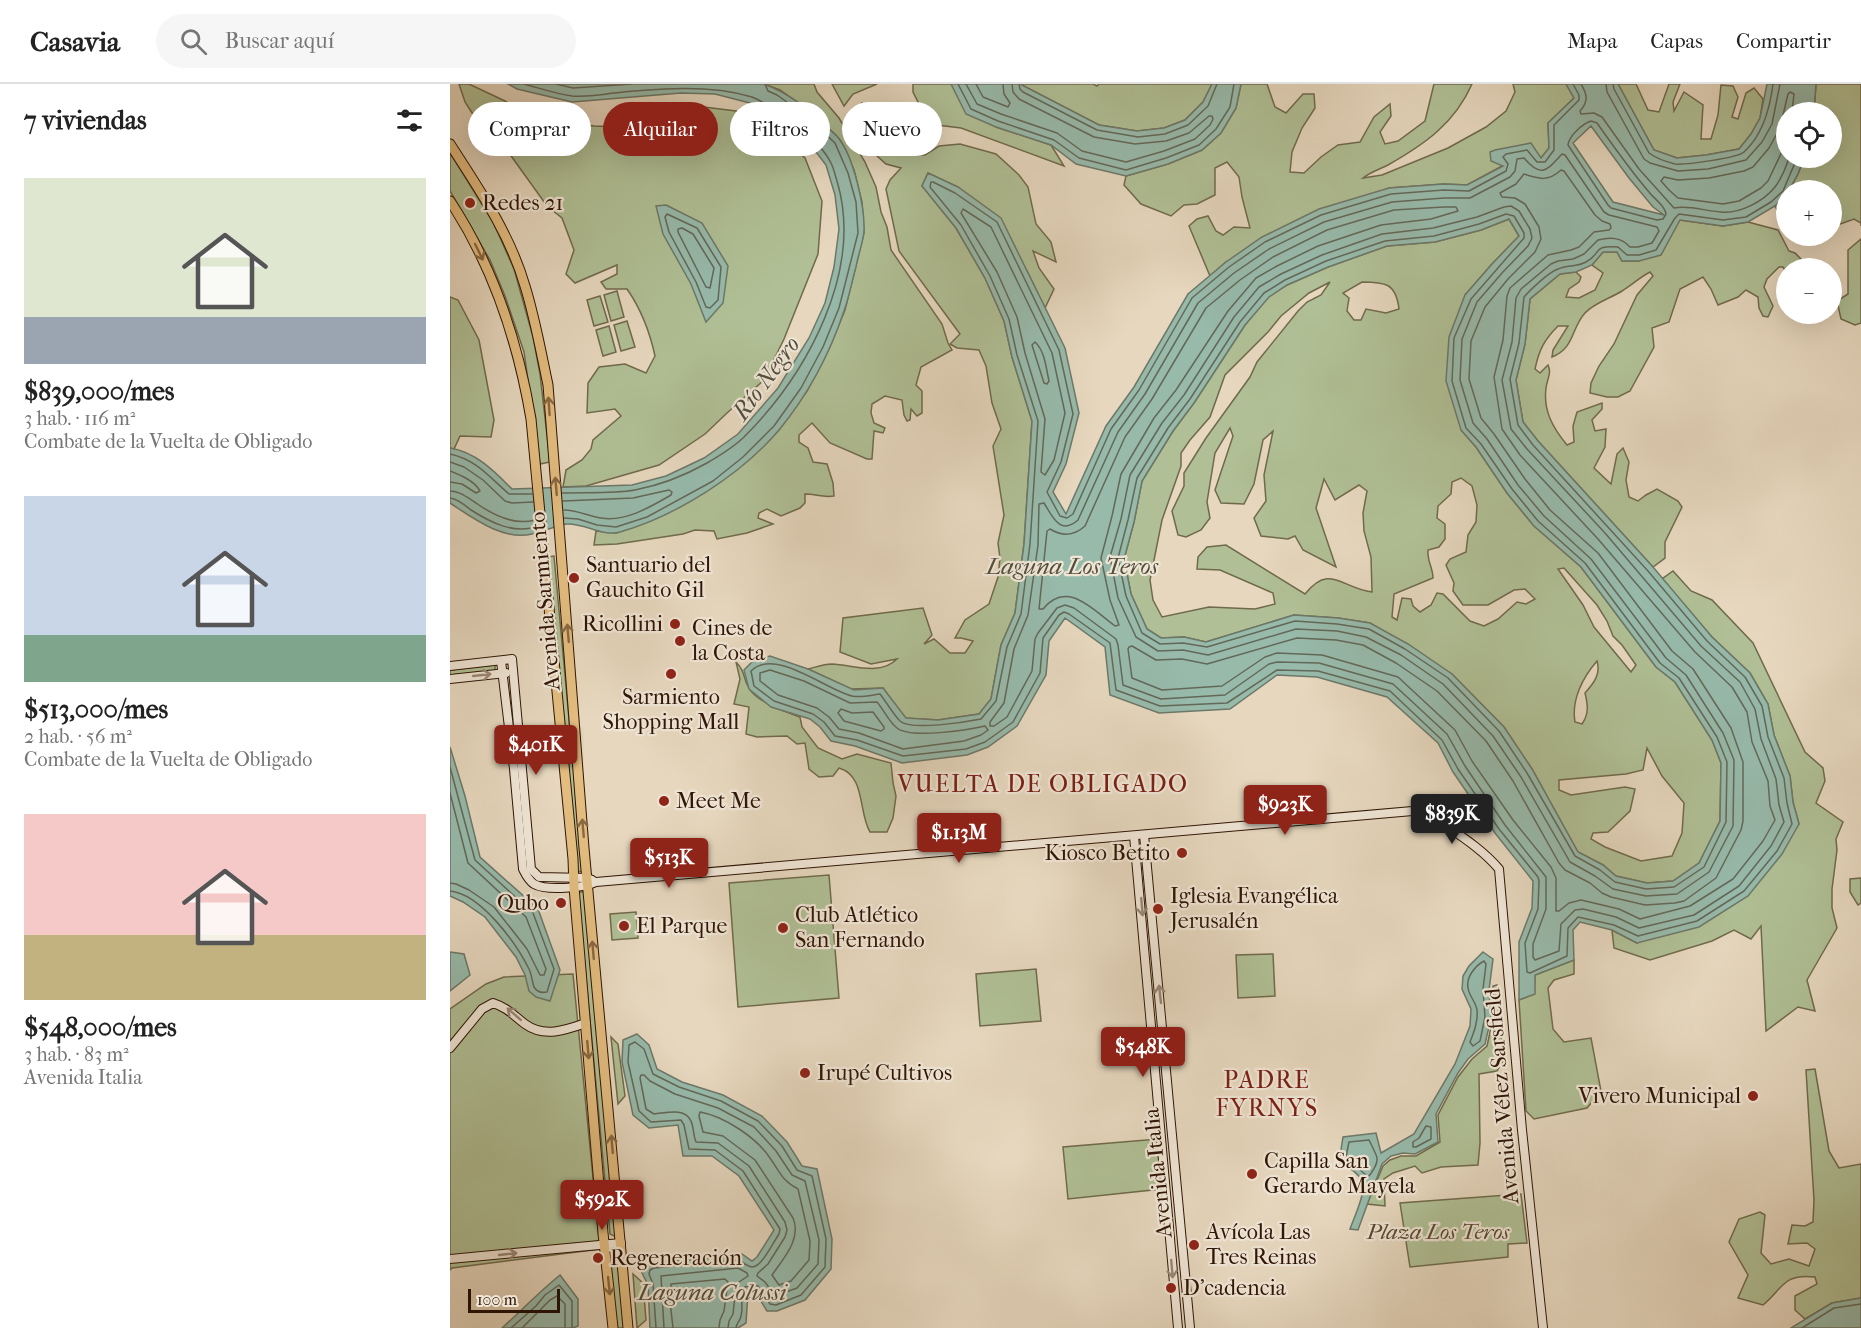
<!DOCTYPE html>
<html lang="es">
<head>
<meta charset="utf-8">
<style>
	:root { --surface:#fff; --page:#f6f6f6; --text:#222; --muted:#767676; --line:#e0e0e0; --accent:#8f2418 }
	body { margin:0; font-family:"IM FELL French Canon",serif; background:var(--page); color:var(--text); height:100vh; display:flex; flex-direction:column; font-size:22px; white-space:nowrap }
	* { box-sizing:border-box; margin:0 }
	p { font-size:20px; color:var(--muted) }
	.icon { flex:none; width:33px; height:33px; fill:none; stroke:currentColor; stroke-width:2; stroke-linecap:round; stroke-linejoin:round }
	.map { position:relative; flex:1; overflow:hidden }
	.panel { display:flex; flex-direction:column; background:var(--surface); width:450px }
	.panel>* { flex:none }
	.hud { position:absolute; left:18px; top:18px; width:570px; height:54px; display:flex; gap:12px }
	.tools { position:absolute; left:1326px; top:18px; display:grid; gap:12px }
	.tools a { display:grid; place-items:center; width:66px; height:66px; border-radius:50%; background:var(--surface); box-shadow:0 6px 24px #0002; font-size:30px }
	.scale { position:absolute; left:18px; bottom:15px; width:92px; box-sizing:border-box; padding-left:6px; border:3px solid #2f1504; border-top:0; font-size:16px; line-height:21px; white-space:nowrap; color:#2f1504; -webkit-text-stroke:4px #efe5d5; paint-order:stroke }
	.price { position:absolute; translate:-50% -51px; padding:0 14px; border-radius:6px; background:var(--accent); color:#fff; font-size:20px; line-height:39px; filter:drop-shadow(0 2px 3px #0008) }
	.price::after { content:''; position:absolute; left:50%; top:36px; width:18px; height:14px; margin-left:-9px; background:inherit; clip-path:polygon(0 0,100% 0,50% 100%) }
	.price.active { background:#222; color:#fff }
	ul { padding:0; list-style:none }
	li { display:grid; align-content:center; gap:12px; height:318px; padding:0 24px }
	li span { display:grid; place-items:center; height:186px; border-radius:0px; color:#555 }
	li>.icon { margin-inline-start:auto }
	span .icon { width:108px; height:108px; fill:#fffc; stroke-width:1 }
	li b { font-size:26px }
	h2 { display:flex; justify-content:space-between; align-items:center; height:72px; padding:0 24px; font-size:26px }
	.pill { padding:0 21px; border-radius:27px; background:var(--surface); box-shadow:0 6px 24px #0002; font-size:21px; line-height:54px }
	.pill.active { background:var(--accent); color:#fff }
	header { display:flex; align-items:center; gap:36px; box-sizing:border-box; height:84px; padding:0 30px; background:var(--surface); border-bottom:2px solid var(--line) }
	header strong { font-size:28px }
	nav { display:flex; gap:33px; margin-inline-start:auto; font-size:21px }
	.search { width:420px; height:54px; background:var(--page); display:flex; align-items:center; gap:15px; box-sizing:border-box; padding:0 21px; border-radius:33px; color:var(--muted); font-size:22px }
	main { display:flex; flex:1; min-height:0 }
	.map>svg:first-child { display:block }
	.green { fill:#b0bf95; stroke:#706a4c; stroke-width:1.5; fill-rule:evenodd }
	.water { fill:#97baab; stroke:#6d7868; stroke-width:1.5; fill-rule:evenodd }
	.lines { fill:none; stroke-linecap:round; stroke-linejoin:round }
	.shore { stroke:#636858; stroke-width:1.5 }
	.secondary-casing { stroke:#2f1504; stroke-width:10 }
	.primary-casing { stroke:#2f1504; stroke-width:11 }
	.secondary { stroke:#efe5d5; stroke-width:8 }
	.primary { stroke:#e3bc7f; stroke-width:9 }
	.oneway { stroke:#896842 }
	.oneway2 { stroke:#998777 }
	.poi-dot { fill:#8f2418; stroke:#efe5d5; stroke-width:2 }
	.labels { text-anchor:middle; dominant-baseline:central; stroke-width:4.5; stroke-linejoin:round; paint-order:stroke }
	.poi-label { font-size:22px; fill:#2f1504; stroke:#efe5d5; text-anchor:start }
	.street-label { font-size:22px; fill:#2f1504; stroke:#efe5d5 }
	.park-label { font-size:22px; font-style:italic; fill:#564830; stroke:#efe5d5 }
	.water-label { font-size:24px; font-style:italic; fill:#534f3e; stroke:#efe5d5 }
	.neighbourhood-label { font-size:24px; letter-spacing:1.5px; fill:#7a1f14; stroke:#efe5d5 }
</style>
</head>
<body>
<header>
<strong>Casavia</strong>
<div class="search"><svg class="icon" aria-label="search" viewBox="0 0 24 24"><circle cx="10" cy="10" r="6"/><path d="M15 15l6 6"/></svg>Buscar aquí</div>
<nav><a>Mapa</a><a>Capas</a><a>Compartir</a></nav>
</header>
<main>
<section class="panel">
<h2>7 viviendas<svg class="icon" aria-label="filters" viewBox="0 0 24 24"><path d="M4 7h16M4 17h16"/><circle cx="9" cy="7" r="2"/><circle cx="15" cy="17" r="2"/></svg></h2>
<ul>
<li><span style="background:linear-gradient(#dfe7d0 75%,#9aa5b1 0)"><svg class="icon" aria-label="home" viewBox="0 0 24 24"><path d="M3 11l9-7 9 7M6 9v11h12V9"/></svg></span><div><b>$839,000/mes</b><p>3 hab. · 116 m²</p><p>Combate de la Vuelta de Obligado</p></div></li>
<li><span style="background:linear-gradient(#c9d6e8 75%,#7fa58c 0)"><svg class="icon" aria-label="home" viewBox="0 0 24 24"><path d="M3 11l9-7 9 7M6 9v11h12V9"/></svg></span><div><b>$513,000/mes</b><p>2 hab. · 56 m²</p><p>Combate de la Vuelta de Obligado</p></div></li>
<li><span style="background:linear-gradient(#f6c9c9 65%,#c2b280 0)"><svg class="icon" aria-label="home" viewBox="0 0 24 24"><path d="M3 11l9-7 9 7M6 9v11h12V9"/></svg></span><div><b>$548,000/mes</b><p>3 hab. · 83 m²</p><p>Avenida Italia</p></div></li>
</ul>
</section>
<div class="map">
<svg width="1411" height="1244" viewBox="0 0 1411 1244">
	<rect width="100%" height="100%" fill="#e6d7be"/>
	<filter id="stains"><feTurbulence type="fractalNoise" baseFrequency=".00333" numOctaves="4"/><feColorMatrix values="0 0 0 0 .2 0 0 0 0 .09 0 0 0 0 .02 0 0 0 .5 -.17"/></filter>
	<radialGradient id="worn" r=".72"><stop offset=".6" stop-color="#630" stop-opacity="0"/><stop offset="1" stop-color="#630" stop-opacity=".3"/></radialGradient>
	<!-- green -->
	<g class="green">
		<path d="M9 0H19L55 17 80 32 144 42 194 44 236 39 238 34 201 35 192 26 204 21 254 23 286 27 315 39 355 74 372 117 368 170 334 255 314 296 277 329 255 350 209 381 136 402 113 403 116 386 132 376 141 365 143 356 171 332 165 325 137 329 138 299 149 283 175 280 196 289 205 272C200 249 191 225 177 205H156L151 198 167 190V181L125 199 116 190 124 166 112 134 97 122 59 69 38 44 24 32 15 18Z"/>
		<path d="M314 0H364L367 8 389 34 415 78 426 103 431 128 437 143 441 166 492 240 498 259 502 266 471 283 466 301 472 307V329L467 332 461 325 460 336 457 337 454 331 452 316 435 312 422 320 421 329 424 339 435 344 433 349 424 347 422 375H417L380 359 362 339 349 351V358L358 364 363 378 377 380 383 399 384 412C373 414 366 410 355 410V419L350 424 331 432 317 425 309 429 308 434 323 440 297 449 267 455 264 447 245 446 233 450 167 460 144 461 146 447 167 449 297 377 329 346 357 307 379 265 395 226 414 149 412 118 404 86 390 56 359 27 330 6Z"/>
		<polygon points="382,0 427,0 403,10 394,22"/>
		<polygon points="463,0 501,0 546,43 601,61 614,82 511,44 479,40 463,8"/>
		<polygon points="570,0 643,0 647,2 649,0 762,0 753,18 735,36 714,44 687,47 649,41"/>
		<path d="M791 0H817L825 23 836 29 853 10H864L865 24 852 44 842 68 840 88 854 89 871 73 888 61 910 58 924 33 940 20 941 32 930 48 935 60 948 57 975 37 984 0H1022C1005 39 975 60 938 81 930 85 919 89 913 94L932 91 998 64 1036 43 1056 27 1065 8 1063 0H1116L1124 14 1098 39 1099 64 1091 74 1054 81 1017 101 994 100 939 104 776 178 760 192 739 142 747 135 758 132 766 147 773 151 784 143 800 144 792 113 789 93 777 78 765 84V111L747 120 734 121 721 132 691 120 674 101 676 92 718 80 752 66 771 49 786 24Z"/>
		<polygon points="1168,0 1186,0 1198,26 1209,28 1219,0 1230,0 1223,18 1224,27 1234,8 1253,21 1251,55 1261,55 1268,31 1271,1 1283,2 1288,13 1282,33 1288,35 1296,9 1304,4 1313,15 1310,34 1301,50 1289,65 1256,71 1227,74 1204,66"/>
		<polygon points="1366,0 1411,0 1411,142 1411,139 1404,135 1382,143 1382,106 1339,106 1348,90 1354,74 1382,74 1382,28 1364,28"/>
		<path d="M412 19 424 33 432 21 447 20 450 32 441 57 459 70 475 71 489 62 510 60 546 70 569 91 578 103 586 140 601 158 606 178 583 167 589 184 604 205 595 224 577 187 508 103 478 89 472 102 506 144 535 194 554 237 562 273 582 337 574 460 565 529 551 561 541 615 529 630 488 636 455 634 433 604 401 605 358 585C366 583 374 580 382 580 404 581 430 592 447 575L421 580 390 568 393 534 473 524 482 551 474 560 484 555 500 569H515L523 557 511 554H505L515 536 539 520 548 493 550 474 548 459 554 431 543 362 551 345 542 319 536 282 529 266 507 264 500 260 510 250 449 167 436 105 440 96 451 84 436 80 416 62 403 45 401 34Z"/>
		<polygon points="0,69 43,138 64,185 83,253 90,290 100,378 90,380 74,268 55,212 40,176 0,107"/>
		<polygon points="1336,110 1336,142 1325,122"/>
		<path d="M1059 135 1069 152 1042 180 1015 211 1011 346 1026 363 1057 409 1084 442 1131 483 1206 583 1225 598 1262 656 1271 679 1270 737 1249 779 1223 797 1197 799 1166 792 1153 781 1128 768 1082 685 1054 643 1002 590 920 539 888 534 844 531 756 558 734 553 711 554 697 545 681 510 674 475 684 438 692 397 723 347 744 319 795 241 819 212 837 201 878 183 937 162 985 158 1031 146ZM880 198 871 211 857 218 848 227 807 278 800 293 756 354 734 389V402L722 427 728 451 736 453 751 446 760 434 757 418 765 369 780 344 783 352 765 406 771 419 794 420 804 400 813 356 823 347 814 391 816 417 804 434 811 452 838 455 845 452 853 466 886 483 866 424 874 395 885 416 909 401 917 407 913 429 914 447 921 473 922 508C891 504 880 479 855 510L776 461 757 463 748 473 747 485 770 486 823 509 825 520 805 525 759 523 712 533 703 516 700 496 712 436 731 382V369L740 356 760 333 775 291 818 248 831 232 859 209ZM912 198C935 198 946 199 949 225L936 229 916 225 911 236H904L897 227 899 214 893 209ZM1011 394 1022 402 1027 421 1026 438 1018 451 1016 468 1000 475 996 481 1004 499 1003 507 1013 521H1038L1064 506 1075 505 1085 515 1076 520 1067 518 1048 535 1034 542 1020 537 993 510 987 509 981 521 970 528 963 522 961 515 952 514 947 536 942 533 944 510 983 494C983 484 977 477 978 466L989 463 995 455V440L987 434 988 422 1001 410 1002 398ZM1114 484 1147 521 1157 537 1163 552 1172 561 1186 581 1181 588 1144 543 1133 521 1108 485ZM1147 577C1151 590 1144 599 1135 609 1138 621 1139 630 1132 640L1125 638C1121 616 1133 593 1147 577ZM1197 664 1212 692 1234 719 1232 749 1222 772 1191 777 1155 763 1141 755 1143 749 1158 748 1180 727 1185 705 1175 703 1121 711 1109 706V696L1176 690 1193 686Z"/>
		<path d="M1230 136 1273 142 1298 138 1328 146 1339 167 1345 169 1351 175 1352 184H1336V188L1333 183H1329L1317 195 1314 203 1323 222 1318 233 1313 232 1309 224 1308 213 1296 206 1288 213 1268 221 1261 205 1253 193 1230 205 1219 238 1202 244 1204 263 1180 307 1168 313H1157L1140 309 1141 299 1149 282 1164 260 1187 211 1203 192 1200 188C1190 193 1182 201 1172 207 1161 214 1144 219 1135 229 1121 244 1125 264 1102 273L1103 266 1118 242H1108C1094 256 1089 266 1085 285L1090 289 1098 281C1102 289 1097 295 1096 304 1093 327 1103 344 1117 361L1124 358 1123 342 1127 328 1152 319V325L1142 336 1145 347 1156 345 1155 363 1144 384 1161 400 1167 370 1173 364 1179 378 1176 396 1179 413 1188 417 1196 411 1207 405 1228 417 1232 423 1215 458V474L1203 483 1088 357 1073 338 1066 296 1075 260 1080 215 1110 190 1126 188 1131 193 1129 198 1119 205 1116 213 1129 214 1145 206 1153 189 1142 181 1153 168H1167L1172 177H1189Z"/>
		<polygon points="1411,155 1411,239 1405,241 1391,235 1387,217 1398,210 1398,166"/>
		<polygon points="167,207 174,233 161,237 154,211"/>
		<polygon points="150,212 158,238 144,242 137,216"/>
		<polygon points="0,213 8,216 29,256 44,336 41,353 10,352 4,365 0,364"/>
		<polygon points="177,237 185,263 171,267 164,241"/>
		<polygon points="159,242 166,268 153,272 146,246"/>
		<polygon points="104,472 133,787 127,788 97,473"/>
		<polygon points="1223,487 1241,507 1262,516 1303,559 1355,668 1373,684 1375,697 1366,719 1393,738 1386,755 1387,766 1382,805 1382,824 1387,844 1357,896 1365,927 1348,923 1316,947 1311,842 1301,855 1284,846 1262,857 1200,876 1164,864 1162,846 1187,859 1349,740 1343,718 1340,692 1324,651 1318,620 1300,589 1262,553 1212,495"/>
		<path d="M286 578C297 589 292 594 299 604 306 618 336 628 350 633L352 643 368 664 392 675 407 670 441 679 443 699 446 712 443 734 437 748H420C408 728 416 692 389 684L383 692 369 693 359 685 355 659 347 660 337 652 307 653 296 650 299 623 284 620 290 595Z"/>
		<polygon points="45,581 45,587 0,591 0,586"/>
		<polygon points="379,791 389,914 288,923 279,799"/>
		<polygon points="1411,794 1411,819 1408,821 1400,808 1400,795"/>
		<polygon points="128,808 136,808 166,1151 164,1152 160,1150"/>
		<polygon points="186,828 188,854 162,856 160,830"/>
		<polygon points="823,870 825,912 788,914 786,871"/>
		<polygon points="1124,876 1124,890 1104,896 1098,904 1103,945 1114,958 1141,954 1151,1007 1137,1024 1084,1035 1076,1027 1069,916 1084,910 1085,891"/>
		<polygon points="586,885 591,937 530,942 526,890"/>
		<polygon points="123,890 150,1165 2,1184 0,1186 0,925 36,900 54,893"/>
		<polygon points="1047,901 1054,975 1047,987 1029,990 1030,1059 1028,1081 991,1083 972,1089 965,1082 943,1089 934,1095 935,1122 917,1120 933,1082 940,1076 951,1072 966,1072 990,1058 988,1031 1008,993 1022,975 1037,962 1043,934 1043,902"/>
		<polygon points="161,953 168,960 175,1012 168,1020"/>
		<path d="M1365 985 1379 1067 1389 1084 1411 1080V1214L1382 1219 1355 1235 1345 1226V1212L1367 1200 1365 1193C1334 1189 1333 1204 1313 1221L1288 1214 1298 1191 1279 1158 1289 1135 1310 1128 1315 1131 1311 1169 1321 1180 1339 1175 1359 1182 1365 1165 1357 1159 1338 1160 1342 1141 1355 1142 1363 1138 1364 1116 1356 986Z"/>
		<polygon points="708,1055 712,1105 618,1115 613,1063"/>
		<polygon points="1071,1110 1077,1159 1058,1160 1058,1173 960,1183 950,1119"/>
		<polygon points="169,1175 175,1244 166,1244 160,1176"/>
		<polygon points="183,1190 193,1199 196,1236 187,1244"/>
	</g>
	<!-- water -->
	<g class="water">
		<path d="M58 0H314C339 9 358 25 377 43 381 47 387 51 390 56 404 75 415 124 414 147 413 159 408 171 406 183 402 197 399 213 394 227 380 269 357 312 329 346 291 391 226 432 170 448 152 453 135 439 117 440 106 441 94 448 82 450 53 457 23 434 0 419V364C26 368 45 388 62 405L182 401 216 392 254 374 288 350 328 304 359 254 375 219 384 183 389 145 385 111 376 81 360 60 335 40 300 19 265 10 231 9 122 18 67 5Z"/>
		<polygon points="501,0 570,0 649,41 687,47 714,44 735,36 753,18 762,0 791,0 786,24 771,49 752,66 718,80 676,92 626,80 601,61 546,43 516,30"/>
		<path d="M1116 0H1168L1204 66 1227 74 1256 71 1289 65 1301 50 1310 34 1317 0H1366L1364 28H1336V74H1354L1348 90 1339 106H1336V111L1325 122 1298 138 1273 142 1230 136 1211 171 1189 177H1172L1167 168H1153L1142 181 1126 188 1110 190 1080 215 1075 260 1066 296 1073 338 1088 357 1203 483 1262 553 1300 589 1318 620 1324 651 1340 692 1343 718 1349 740 1332 770 1298 812 1249 843 1187 859 1162 846 1130 838 1123 846 1124 876 1085 891V910L1069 916V858L1082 824 1083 797 1045 749 1003 688 988 659 937 613 867 593 827 591 780 625 709 629 660 611 655 563 615 534 599 557 596 591 567 642 538 663 517 671 452 679 405 662 381 657 370 643 360 635 321 623 299 605 294 586 304 576 320 572 358 585 404 606 433 604 456 634 488 636 529 630 541 615 551 561 565 529 574 460 582 337 562 273 554 237 535 194 506 144 472 102 478 89 508 103 551 134 615 264 629 329 616 380 603 408 616 430 656 342 684 303 738 210 776 178 812 153 869 125 939 104 994 100 1017 101 1053 82 1041 77 1040 68 1045 66 1081 59 1091 74 1099 64 1098 39 1124 14ZM1141 42 1179 94 1203 123 1214 131 1163 118 1123 59ZM1059 135 1069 152 1042 180 1015 211 999 253 996 297 1011 346 1026 363 1057 409 1084 442 1131 483 1206 583 1225 598 1262 656 1271 679 1270 737 1249 779 1223 797 1197 799 1166 792 1153 781 1128 768 1082 685 1054 643 1002 590 958 560 920 539 888 534 844 531 756 558 734 553 711 554 697 545 681 510 674 475 684 438 692 397 723 347 744 319 795 241 819 213 837 201 878 183 937 162 985 158 1031 146Z"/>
		<polygon points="216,121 252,139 278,182 273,219 256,238 241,200 213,150 206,122"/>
		<polygon points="0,663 15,712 30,773 88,825 110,886 100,917 86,913 79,907 75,891 66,873 35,833 13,818 0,812"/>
		<polygon points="0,868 14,870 20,891 0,907"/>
		<path d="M1033 868 1043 875 1039 906 1041 934 1035 960 1018 975 1008 989 986 1030 988 1058 965 1070 953 1069 941 1072 932 1080 908 1146 900 1145C904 1134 917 1106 912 1097 908 1088 897 1083 889 1078L893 1053 926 1049 931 1069 964 1050 1005 980 1020 942 1021 925 1012 905 1013 892 1019 882Z"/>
		<polygon points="187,950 199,961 207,985 232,998 273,1011 312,1032 337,1058 352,1082 367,1085 382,1155 381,1185 355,1216 327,1227 317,1227 304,1206 298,1208 296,1239 288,1244 200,1244 198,1201 190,1185 201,1179 274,1173 292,1170 302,1177 307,1173 324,1146 289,1092 262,1072 233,1072 228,1041 199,1044 183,1031 172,978 173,956"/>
		<path d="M110 1191 128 1215V1242L123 1244H52C72 1226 89 1208 110 1191Z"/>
		<polygon points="1411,1214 1411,1244 1341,1244 1382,1219"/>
	</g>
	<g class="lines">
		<!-- shore -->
		<g class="shore">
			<path d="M74 0C89 4 106 10 122 12 135 13 150 11 163 9 208 5 258 0 302 13 326 23 370 56 381 79 384 85 385 91 387 97 414 187 357 290 294 353 284 363 269 372 257 379 234 392 211 401 185 406 162 410 136 408 112 409"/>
			<polyline points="106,0 123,4 182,0"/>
			<polyline points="508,0 521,25 548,37 604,56 629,74 676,86 716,74 749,61 766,45 780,23 784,0"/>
			<polyline points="516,0 527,20 551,30 607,49 632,67 676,78 714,67 745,55 760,41 763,35 762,32 759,32 739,49 716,57 685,60 644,53 569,15 563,8 562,0"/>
			<polyline points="526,0 533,13 558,23 560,19 554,10 553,0"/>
			<polyline points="569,0 570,5 573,8 647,46 688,53 715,50 738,41 758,22 767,0"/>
			<path d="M1123 0 1129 11V16L1104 41V66L1095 78H1087L1077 66 1056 70 1053 73 1058 80 1056 87 1019 107 994 106 941 110 871 131 815 158 779 183 742 214 689 306 661 345 623 430 617 434 610 432 597 408 611 378 623 330 609 266 547 138 505 109 483 98H481L480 103 511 141 540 192 559 235 567 271 588 337 580 460 571 530 557 563 546 617 531 635C516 638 461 647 450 637 443 630 437 619 430 610 422 611 410 614 402 612 376 606 325 563 301 587L304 602 324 617 363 630 374 638 385 652 407 656 453 672 516 665 535 658 563 638 590 589 593 554 609 531 614 528 619 530 660 559 666 606 710 622 777 619 827 586 868 587 940 607 992 656 1008 685 1049 745 1088 793 1089 797 1088 825 1075 859 1077 888 1080 889 1117 872 1118 844 1128 833 1164 841 1188 852 1247 837 1294 807 1327 767 1342 740 1337 719 1334 694 1318 653 1312 622 1295 593 1257 557 1198 487 1083 361 1068 341 1060 295 1069 259 1074 213C1081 205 1099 188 1108 185 1117 181 1127 183 1136 178 1153 169 1141 161 1168 163L1177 171H1189L1206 166 1225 134 1229 130 1273 136 1296 133 1321 118 1333 107 1347 74"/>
			<path d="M1131 0C1137 10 1139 17 1130 27L1131 30 1144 29 1152 33 1189 85 1224 124C1239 121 1255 127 1271 128 1289 130 1313 118 1325 103 1331 95 1336 83 1339 74"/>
			<polyline points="1156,0 1157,8 1194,75 1200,79 1228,87 1258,85 1296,76 1312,58 1322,40 1330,0"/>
			<path d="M1163 0 1164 5 1199 69C1206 74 1217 78 1225 80 1235 81 1288 74 1294 68 1313 51 1320 24 1323 0"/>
			<path d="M1141 37 1147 39C1164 63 1180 86 1199 108 1204 115 1215 121 1216 130L1213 135 1207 136 1161 124 1158 121 1118 61C1119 52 1132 40 1141 37Z"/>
			<polyline points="1336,59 1318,97 1311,104 1289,117 1273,120 1228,114 1219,106 1211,97 1214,93 1228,96 1259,94 1294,87 1303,83 1319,64 1330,44 1338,10 1340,8 1344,10 1342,28"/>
			<path d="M1112 70 1115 71 1154 128 1159 131 1207 143 1209 147 1202 159 1188 163H1180C1171 153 1160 153 1148 156L1134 170 1123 175 1108 177 1101 180 1071 205 1066 214 1062 258 1052 296 1061 345 1077 365 1155 449 1251 562 1290 598 1305 625 1311 655 1326 695 1329 721 1334 738 1321 762 1289 802 1244 831 1189 844 1166 833 1133 825 1125 826 1111 840 1109 867 1085 876 1083 873V860L1096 825V793L1055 741 1015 682 997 650 943 600 869 579 827 578 819 580 775 611 711 615 673 601 668 561 666 555 624 524 615 521 607 524 588 549 585 555 582 587 557 633 544 642H540V638L554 619 564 565 578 531 588 461 589 420 594 419C602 432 610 452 628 436L668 348 695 310 748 219 784 189 819 165 874 138 942 118 994 114H1020L1060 93 1065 87 1067 75 1074 74C1092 95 1097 86 1112 70Z"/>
			<path d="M1111 86 1114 87 1145 131 1152 137 1160 140 1161 144 1159 146 1144 148 1129 163 1121 166 1098 171 1060 204 1057 212 1053 256 1044 293 1052 345 1070 371 1148 455 1245 568 1282 603 1297 628 1302 658 1318 697 1320 722 1325 736 1313 757 1283 795 1240 822 1190 835 1169 825 1131 816 1119 819 1109 827H1106V794L1101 783 1063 736 1022 677 1005 646 948 593 872 571 827 569 815 573 772 602 712 606 682 594 678 565 679 563 682 562 706 576 732 575 757 580 847 554 886 556 913 561 946 579 987 607 1036 657 1063 697 1109 779 1115 786 1140 799 1152 809 1161 813 1195 821 1225 819 1234 817 1266 794 1291 746 1293 737V678L1281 644 1243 585 1222 567 1148 469 1100 426 1075 395 1044 350 1031 334 1019 295 1021 257 1035 223 1058 195 1085 168 1091 155 1089 143 1075 120 1065 114 1052 113 1050 109 1066 100 1074 90C1089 95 1098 98 1111 86Z"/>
			<path d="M994 123H1006L1008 127 981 135 931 141 868 162 827 182 806 194 778 227 726 306 704 334 671 390 662 432 651 474 660 516 669 541 665 542C643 526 617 495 593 525H589L597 447 600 445C613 453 624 452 635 442L675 353 702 315 756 224 790 196 823 173 877 146 944 126Z"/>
			<polygon points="1054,123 1061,122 1069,127 1080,145 1082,154 1078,162 1052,189 1027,218 1012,255 1010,296 1023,339 1037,355 1068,401 1094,432 1141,475 1216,574 1236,591 1273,649 1284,676 1283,742 1259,788 1227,810 1196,812 1163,805 1145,792 1120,778 1071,693 1043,652 993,600 951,571 916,553 887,547 846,545 758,571 733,566 708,567 686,553 668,514 660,473 671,435 680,391 712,339 734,311 784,233 809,203 831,190 872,171 932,150 983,144 1027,133"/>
			<polygon points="513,125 541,143 602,269 615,329 604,376 595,391 591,388 595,335 575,269 567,233 547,188 511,129"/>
			<polygon points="217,130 247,144 271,183 268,216 260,224 256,223 246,198 219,148 215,133"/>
			<polygon points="1056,130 1064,132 1074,149 1074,154 1021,215 1004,254 1002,297 1016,344 1031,360 1062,405 1088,437 1135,479 1210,579 1229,594 1267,653 1277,678 1276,738 1254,783 1224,803 1196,805 1165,798 1150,786 1125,772 1077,689 1049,647 998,594 955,565 919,545 887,540 845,537 757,563 733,559 710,560 692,549 676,512 668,474 678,436 687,394 718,344 740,315 790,238 814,209 835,196 876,177 935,157 984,152 1029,140"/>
			<polygon points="232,144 243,150 264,184 260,204 256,203 228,148 228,145"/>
			<path d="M585 258C595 267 596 284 599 297L597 300 594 299 582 261Z"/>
			<path d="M0 370C27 376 39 393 59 410H82"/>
			<polyline points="0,378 14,383 33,396 55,417 62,419 83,418"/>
			<path d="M0 387C10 391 25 397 30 407L26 409 12 400 0 398"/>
			<path d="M0 407C10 407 18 414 26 419 43 431 64 442 85 436"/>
			<path d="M0 414C8 415 15 421 21 426 40 438 63 450 85 443"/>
			<path d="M113 417 183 414 219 406 222 408 221 411C200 423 176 438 151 434 138 432 127 426 114 426"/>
			<polyline points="114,434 128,435 147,441 166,443 197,433 263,397 293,373 324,342 351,304 373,263 389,224 408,149 406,118 398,89 385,59 355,31 327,11 318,7 315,0"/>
			<path d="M320 586 354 597 400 619 427 618C434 626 439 638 447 644 460 655 518 646 535 642L538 646 531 651 514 657 453 665 409 649 389 645 379 633 367 624 328 611 310 597V589Z"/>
			<polygon points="391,625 402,629 423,628 434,643 434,645 431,647 394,637 388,629"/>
			<path d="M0 683 25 776 83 829 104 885 97 908C92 909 87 908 84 903 82 898 82 891 79 885 66 859 31 810 0 807"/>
			<polyline points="0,709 18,779 76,833 96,885 94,891 90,891 77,865 44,823 19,806 6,800 0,799"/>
			<path d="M1034 877 1036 880 1033 905 1035 933 1030 957 1023 962 1020 958C1024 948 1028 938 1027 926 1026 918 1019 912 1018 904 1016 893 1025 882 1034 877Z"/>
			<path d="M191 991H194L200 997 225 1010 268 1024 304 1043 326 1067 342 1091 355 1097 369 1156 368 1180 347 1204 325 1212 315 1198 307 1192 308 1189 318 1180 335 1153 337 1146 335 1138 299 1082 268 1059 246 1058C243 1051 244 1044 241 1037 235 1023 216 1029 204 1030L196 1025 190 994Z"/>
			<path d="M250 1028C274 1032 307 1054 320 1074 330 1088 332 1097 348 1105L360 1157 359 1176 341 1197 329 1201 322 1191C333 1175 352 1155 343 1134L305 1076 273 1052 253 1048 249 1032Z"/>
			<polygon points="976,1042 981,1043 981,1055 966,1063 963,1063 963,1058 969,1054"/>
			<path d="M919 1056C920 1058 927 1072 927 1074 928 1080 921 1090 918 1093L896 1073 899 1058Z"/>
			<polyline points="61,1244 86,1222 95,1211 109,1201 122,1217 122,1244"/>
			<polyline points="72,1244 100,1216 107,1212 115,1220 115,1244"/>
			<path d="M206 1244 203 1200 199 1190 200 1186 204 1184 289 1176C292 1178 298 1183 302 1183 312 1183 324 1157 329 1150L330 1145 293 1087 265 1066 239 1065 234 1041 231 1036 201 1038 189 1027 178 978 179 961 185 958 194 965 203 990 229 1003 271 1017 308 1037 332 1062 347 1086 362 1092 376 1155 375 1183 351 1211 326 1221 320 1220 308 1202 303 1201 295 1203C288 1212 295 1224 290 1235 289 1238 286 1240 286 1244"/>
			<polyline points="214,1244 211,1192 288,1184 297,1189 298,1192 289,1198 286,1203 283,1230 279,1237 278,1244"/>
			<polyline points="223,1244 220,1217 221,1200 275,1195 278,1198 274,1227 270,1236 269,1244"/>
			<polyline points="1352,1244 1384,1224 1411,1220"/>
		</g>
		<defs>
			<g id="secondary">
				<path d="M51 577 64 685 73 785C76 791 78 796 84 800 96 807 134 804 146 798L974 726C999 745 1029 761 1049 785L1072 1046 1093 1244"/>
				<polyline points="0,582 62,575 81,785 89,793 137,794 142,796"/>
				<polyline points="0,595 56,589"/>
				<polyline points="694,751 740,1244"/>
				<polyline points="684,752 728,1244"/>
				<path d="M0 964 32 925 43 919C58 924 63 931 75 940 94 954 116 946 136 939"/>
				<polyline points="0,1175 171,1159"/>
			</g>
			<g id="primary">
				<path d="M0 60C29 105 60 150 75 202 85 234 91 268 98 301L134 764 178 1244"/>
				<path d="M0 117C43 182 68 258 81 335L123 775 124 803 153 1149 163 1244"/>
			</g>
		</defs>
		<!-- secondary casing -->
		<use href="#secondary" class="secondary-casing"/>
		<!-- primary casing -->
		<use href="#primary" class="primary-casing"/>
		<!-- secondary -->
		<use href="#secondary" class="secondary"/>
		<!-- primary -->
		<use href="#primary" class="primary"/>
	</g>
	<!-- one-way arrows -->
	<defs><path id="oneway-shaft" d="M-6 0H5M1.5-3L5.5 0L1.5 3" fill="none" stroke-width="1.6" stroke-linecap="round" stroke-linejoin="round" transform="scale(1.5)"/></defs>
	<g class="oneway">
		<use href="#oneway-shaft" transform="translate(29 168) rotate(64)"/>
		<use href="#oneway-shaft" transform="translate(99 322) rotate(-94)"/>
		<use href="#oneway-shaft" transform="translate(106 402) rotate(-95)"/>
		<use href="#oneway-shaft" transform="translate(118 549) rotate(-95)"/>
		<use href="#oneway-shaft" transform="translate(133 744) rotate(-95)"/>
		<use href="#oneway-shaft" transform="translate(143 866) rotate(-95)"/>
		<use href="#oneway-shaft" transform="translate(138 966) rotate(85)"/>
		<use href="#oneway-shaft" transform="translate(162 1060) rotate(-95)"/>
		<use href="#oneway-shaft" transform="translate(159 1202) rotate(84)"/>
	</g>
	<g class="oneway2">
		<use href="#oneway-shaft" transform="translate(32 591) rotate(-6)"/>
		<use href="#oneway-shaft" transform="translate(692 823) rotate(85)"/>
		<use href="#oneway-shaft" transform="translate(710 910) rotate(-96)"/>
		<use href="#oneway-shaft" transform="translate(64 930) rotate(-139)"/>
		<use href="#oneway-shaft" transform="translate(58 1170) rotate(-6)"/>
		<use href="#oneway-shaft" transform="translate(722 1185) rotate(85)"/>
	</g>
	<!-- markers -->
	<g class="poi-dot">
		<circle cx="20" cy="119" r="6"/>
		<circle cx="124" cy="494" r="6"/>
		<circle cx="225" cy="540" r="6"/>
		<circle cx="230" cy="557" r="6"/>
		<circle cx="221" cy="590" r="6"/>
		<circle cx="214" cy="717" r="6"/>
		<circle cx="732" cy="769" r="6"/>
		<circle cx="111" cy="819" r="6"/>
		<circle cx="708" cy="825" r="6"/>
		<circle cx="174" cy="842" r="6"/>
		<circle cx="333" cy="844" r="6"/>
		<circle cx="355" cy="989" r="6"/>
		<circle cx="1303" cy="1012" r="6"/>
		<circle cx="802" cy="1090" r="6"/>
		<circle cx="744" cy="1161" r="6"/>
		<circle cx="148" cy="1174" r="6"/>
		<circle cx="721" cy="1204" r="6"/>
	</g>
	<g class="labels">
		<!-- poi labels -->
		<g class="poi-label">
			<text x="32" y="119">Redes 21</text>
			<text x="136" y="481">Santuario del<tspan x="136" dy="25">Gauchito Gil</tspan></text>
			<text x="213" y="540" text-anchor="end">Ricollini</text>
			<text x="242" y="544">Cines de<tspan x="242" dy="25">la Costa</tspan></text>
			<text x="221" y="613" text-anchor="middle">Sarmiento<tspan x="221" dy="25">Shopping Mall</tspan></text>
			<text x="226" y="717">Meet Me</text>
			<text x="720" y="769" text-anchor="end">Kiosco Betito</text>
			<text x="720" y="812">Iglesia Evangélica<tspan x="720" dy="25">Jerusalén</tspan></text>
			<text x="99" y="819" text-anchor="end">Qubo</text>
			<text x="345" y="831">Club Atlético<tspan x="345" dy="25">San Fernando</tspan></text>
			<text x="186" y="842">El Parque</text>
			<text x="367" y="989">Irupé Cultivos</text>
			<text x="1291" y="1012" text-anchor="end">Vivero Municipal</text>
			<text x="814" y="1077">Capilla San<tspan x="814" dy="25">Gerardo Mayela</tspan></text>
			<text x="756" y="1148">Avícola Las<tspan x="756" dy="25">Tres Reinas</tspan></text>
			<text x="160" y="1174">Regeneración</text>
			<text x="733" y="1204">D'cadencia</text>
		</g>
		<!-- street labels -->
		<g class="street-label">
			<text transform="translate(95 517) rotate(-95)">Avenida Sarmiento</text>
			<text transform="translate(1052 1012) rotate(-95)">Avenida Vélez Sarsfield</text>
			<text transform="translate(708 1089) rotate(-96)">Avenida Italia</text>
		</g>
		<!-- park labels -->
		<g class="park-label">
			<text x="988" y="1148">Plaza Los Teros</text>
		</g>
		<!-- water labels -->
		<g class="water-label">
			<text transform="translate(316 294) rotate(-54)">Río Negro</text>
			<text x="622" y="482">Laguna Los Teros</text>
			<text x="262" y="1208">Laguna Colussi</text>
		</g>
		<!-- neighbourhood labels -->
		<g class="neighbourhood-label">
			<text x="593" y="700">VUELTA DE OBLIGADO</text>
			<text x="817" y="996">PADRE<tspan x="817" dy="28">FYRNYS</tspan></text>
		</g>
	</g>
	<rect width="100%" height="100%" filter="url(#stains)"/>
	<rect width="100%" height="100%" fill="url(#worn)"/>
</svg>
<div class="tools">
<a><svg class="icon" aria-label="locate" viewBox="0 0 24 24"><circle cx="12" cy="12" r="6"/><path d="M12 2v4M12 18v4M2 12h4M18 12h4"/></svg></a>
<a>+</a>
<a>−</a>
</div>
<div class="scale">100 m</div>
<b class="price" style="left:86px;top:692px">$401K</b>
<b class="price" style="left:835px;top:752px">$923K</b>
<b class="price active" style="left:1002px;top:761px">$839K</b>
<b class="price" style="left:509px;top:780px">$1.13M</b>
<b class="price" style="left:219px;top:805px">$513K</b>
<b class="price" style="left:693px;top:994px">$548K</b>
<b class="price" style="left:152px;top:1147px">$592K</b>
<div class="hud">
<a class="pill">Comprar</a>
<a class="pill active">Alquilar</a>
<a class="pill">Filtros</a>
<a class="pill">Nuevo</a>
</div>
</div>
</main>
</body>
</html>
